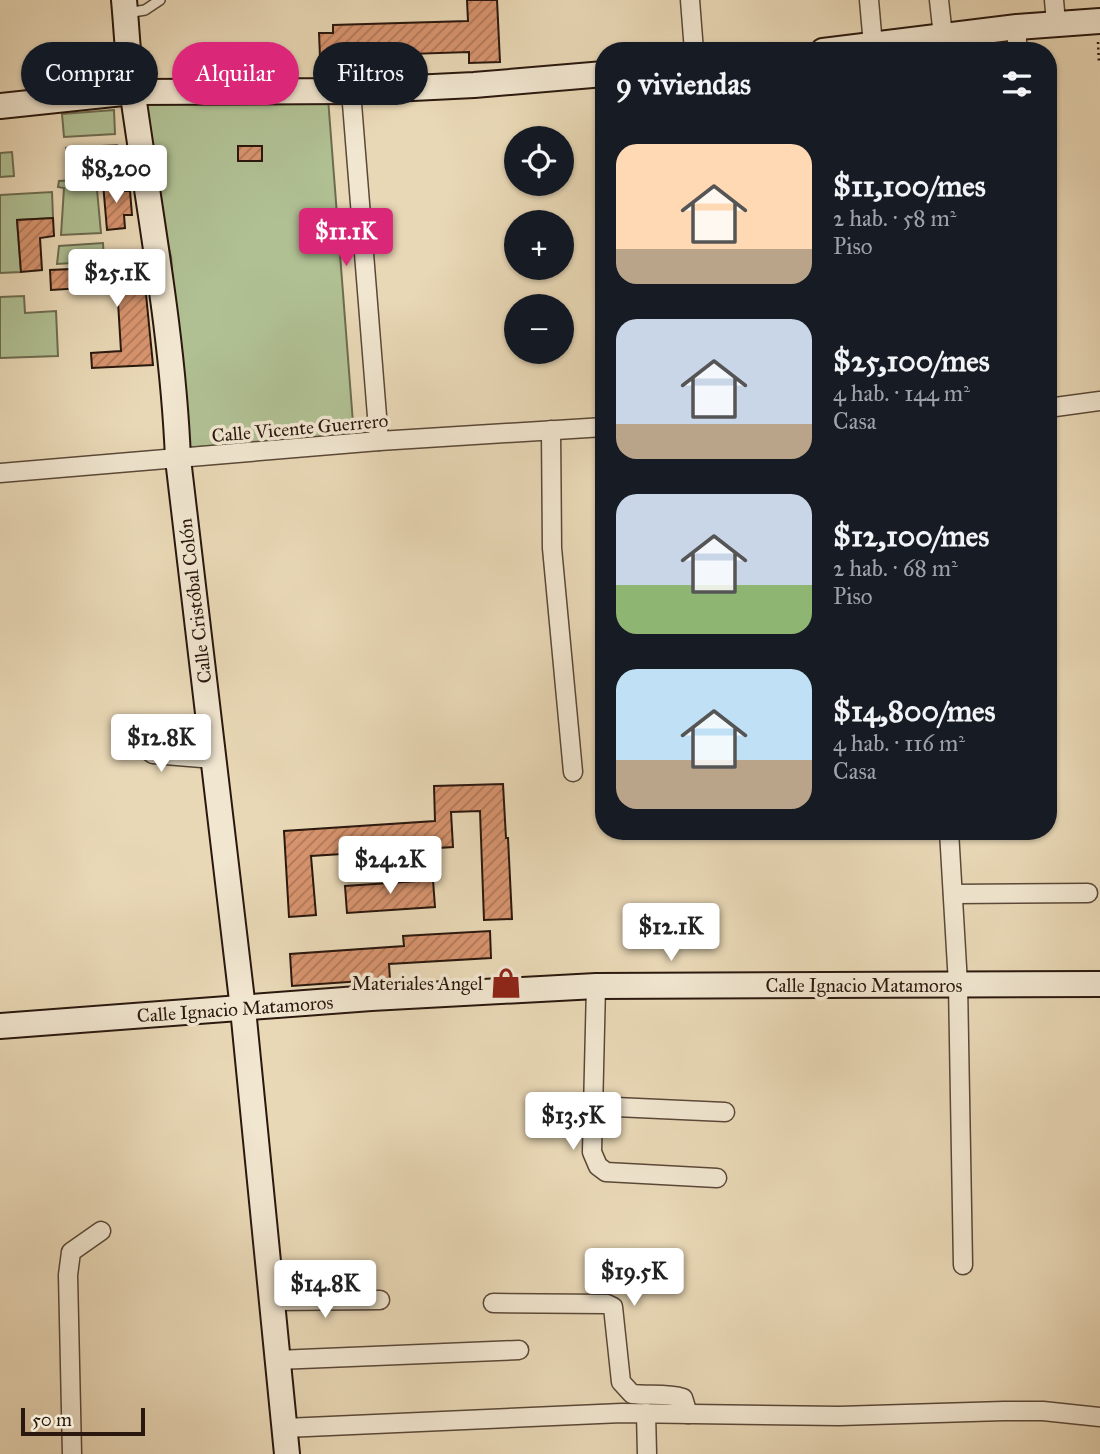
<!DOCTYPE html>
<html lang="es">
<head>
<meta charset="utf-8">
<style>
	:root { --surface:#171b24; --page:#242831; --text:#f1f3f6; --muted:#9ea1a6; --accent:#db2777 }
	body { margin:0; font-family:"IM FELL Great Primer",serif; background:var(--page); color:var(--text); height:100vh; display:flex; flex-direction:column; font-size:26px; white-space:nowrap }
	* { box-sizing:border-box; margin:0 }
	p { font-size:23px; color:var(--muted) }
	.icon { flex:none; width:38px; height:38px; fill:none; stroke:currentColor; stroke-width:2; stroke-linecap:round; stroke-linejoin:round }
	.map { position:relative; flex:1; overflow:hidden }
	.side { position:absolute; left:595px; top:42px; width:462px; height:798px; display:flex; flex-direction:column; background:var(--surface); border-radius:28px; box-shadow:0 2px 5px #0004 }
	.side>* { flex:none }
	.top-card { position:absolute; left:21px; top:42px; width:469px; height:63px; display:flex; gap:14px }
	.buttons { position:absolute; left:504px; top:126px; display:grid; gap:14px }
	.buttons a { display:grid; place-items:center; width:70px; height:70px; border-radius:50%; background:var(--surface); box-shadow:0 2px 5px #0004; font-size:35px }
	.scale { position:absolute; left:21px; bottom:18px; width:124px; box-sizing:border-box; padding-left:7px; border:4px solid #2a180e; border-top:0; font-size:19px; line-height:24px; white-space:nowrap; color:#2a180e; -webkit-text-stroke:5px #f1e6d0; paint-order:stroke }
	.price { position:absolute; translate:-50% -60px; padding:0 16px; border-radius:7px; background:#fff; color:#222; font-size:23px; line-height:46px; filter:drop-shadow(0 2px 4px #0008) }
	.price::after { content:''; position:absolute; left:50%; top:42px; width:21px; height:16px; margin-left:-10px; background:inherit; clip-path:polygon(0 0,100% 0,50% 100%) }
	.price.active { background:var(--accent); color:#fff }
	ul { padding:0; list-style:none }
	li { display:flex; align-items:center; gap:21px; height:175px; padding:0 21px }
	li span { display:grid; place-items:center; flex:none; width:196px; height:140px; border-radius:21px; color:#555 }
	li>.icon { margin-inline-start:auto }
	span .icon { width:84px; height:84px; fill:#fffc; stroke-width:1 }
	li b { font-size:30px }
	h2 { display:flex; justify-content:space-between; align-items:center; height:84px; padding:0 21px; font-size:30px }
	.chip { padding:0 24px; border-radius:32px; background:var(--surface); box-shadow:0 2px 5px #0004; font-size:24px; line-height:63px }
	.chip.active { background:var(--accent); color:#fff }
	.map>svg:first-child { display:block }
	.green { fill:#b0c093; stroke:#6d6c50; stroke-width:2 }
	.building { fill:url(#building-hatch); stroke:#2a180e; stroke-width:2 }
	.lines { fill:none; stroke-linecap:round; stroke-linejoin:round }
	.lane-casing { stroke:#5a4838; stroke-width:12 }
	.street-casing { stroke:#5a4838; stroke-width:21 }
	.secondary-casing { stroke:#2a180e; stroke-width:28 }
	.path { stroke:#2a180e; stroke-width:2.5; stroke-dasharray:2 3.5; stroke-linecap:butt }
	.lane { stroke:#f1e6d0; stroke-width:9 }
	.street { stroke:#f1e6d0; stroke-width:18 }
	.secondary { stroke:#f1e6d0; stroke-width:24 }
	.labels { text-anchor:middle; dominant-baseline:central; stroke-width:7; stroke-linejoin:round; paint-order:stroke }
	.street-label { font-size:19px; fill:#2a180e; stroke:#f1e6d0 }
	.poi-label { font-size:19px; fill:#2a180e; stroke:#f1e6d0; text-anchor:end }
</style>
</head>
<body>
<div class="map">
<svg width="1100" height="1454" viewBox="0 0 1100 1454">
	<defs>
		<pattern id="building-hatch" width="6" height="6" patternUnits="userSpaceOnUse" patternTransform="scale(1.75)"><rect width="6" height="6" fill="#d7946e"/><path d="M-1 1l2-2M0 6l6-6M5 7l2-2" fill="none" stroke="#af7859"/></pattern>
	</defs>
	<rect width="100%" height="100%" fill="#e9d8b6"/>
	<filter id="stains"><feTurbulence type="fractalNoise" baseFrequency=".00286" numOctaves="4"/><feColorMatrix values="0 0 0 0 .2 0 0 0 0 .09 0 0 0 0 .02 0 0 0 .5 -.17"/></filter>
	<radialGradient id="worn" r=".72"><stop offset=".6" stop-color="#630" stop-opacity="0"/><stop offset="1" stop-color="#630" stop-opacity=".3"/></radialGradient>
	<!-- green -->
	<g class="green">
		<polygon points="328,98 354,436 184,448 171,257 151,170 145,103"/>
		<polygon points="114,110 115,134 64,137 62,114"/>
		<polygon points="117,145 119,168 68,172 66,148"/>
		<polygon points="12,152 14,176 0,177 0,153"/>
		<polygon points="96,179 101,233 61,235 64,188 58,187 59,181"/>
		<polygon points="52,192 53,218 17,220 21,272 0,273 0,195"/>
		<polygon points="103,243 104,261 57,264 59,246"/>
		<polygon points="24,296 25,313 56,311 58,356 0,358 0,297"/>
	</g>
	<!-- building -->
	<g class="building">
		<polygon points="467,0 497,0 500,62 469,63 469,52 320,57 319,33 333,33 333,25 468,21"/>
		<polygon points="47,73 60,73 61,85 48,86"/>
		<rect x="238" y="146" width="24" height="15"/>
		<polygon points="122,181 123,191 130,191 132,215 124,215 125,228 107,230 103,183"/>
		<polygon points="53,218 54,236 40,238 42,270 21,272 17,220"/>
		<polygon points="134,257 134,264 143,264 153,365 92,368 91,353 121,351 117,286 51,290 50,270 115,267 114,258"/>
		<polygon points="503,784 506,838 508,838 512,919 484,920 480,811 451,812 453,847 311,856 316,915 289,917 284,831 435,821 434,786"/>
		<polygon points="433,880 435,907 347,913 345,886"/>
		<polygon points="490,931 491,958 389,964 390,979 292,986 290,954 404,946 403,936"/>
	</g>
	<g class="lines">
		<defs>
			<polyline id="lane" points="127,13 145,10 160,0"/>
			<g id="street">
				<polyline points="690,0 694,51"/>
				<polyline points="869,0 873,45"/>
				<polyline points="939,0 943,36"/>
				<polyline points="1054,0 1056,23"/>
				<polyline points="1017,27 1017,51"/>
				<polyline points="351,91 379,441"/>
				<polyline points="1048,408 1100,401"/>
				<polyline points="551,430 552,548 573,772"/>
				<polyline points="0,473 379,441 604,427"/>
				<polyline points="144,741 146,749 153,754 214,759"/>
				<polyline points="949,831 958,984 963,1265"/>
				<polyline points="953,894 1088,893"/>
				<polyline points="596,986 592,1152 598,1166 606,1172 717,1178"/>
				<polyline points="594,1106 725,1112"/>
				<polyline points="270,1301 380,1300"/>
				<path d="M493 1303 607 1304 613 1307 621 1382 632 1394C649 1396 667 1393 683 1398L688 1414"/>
				<polyline points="277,1360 519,1350"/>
				<polyline points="646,1413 647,1454"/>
				<polyline points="285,1428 622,1413 839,1416 1004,1411 1043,1411 1100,1417"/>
				<polyline points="72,1454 68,1275 71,1252 101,1231"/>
			</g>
			<g id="secondary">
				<path d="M124 0C127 32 128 64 133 95 150 216 173 337 178 459L243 1009 287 1454"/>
				<polyline points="823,51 1017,27 1100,21"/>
				<polyline points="0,106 132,92 351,91 474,85 604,74"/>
				<polyline points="0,1026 371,998 596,986 1100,984"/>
			</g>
		</defs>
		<!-- lane casing -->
		<use href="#lane" class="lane-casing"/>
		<!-- street casing -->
		<use href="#street" class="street-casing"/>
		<!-- secondary casing -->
		<use href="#secondary" class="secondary-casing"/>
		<!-- path -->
		<polyline class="path" points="1098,42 1099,64"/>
		<!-- lane -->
		<use href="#lane" class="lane"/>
		<!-- street -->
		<use href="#street" class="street"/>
		<!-- secondary -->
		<use href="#secondary" class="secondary"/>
	</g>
	<!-- icons -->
	<defs>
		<symbol id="shop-bare" viewBox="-9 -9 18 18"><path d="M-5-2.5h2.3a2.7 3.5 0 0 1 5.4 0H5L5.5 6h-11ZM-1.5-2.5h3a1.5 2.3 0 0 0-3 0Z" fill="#8f2418" stroke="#f1e6d0" stroke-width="2.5" paint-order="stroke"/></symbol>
	</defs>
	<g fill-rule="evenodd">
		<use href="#shop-bare" x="484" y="961" width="44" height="44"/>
	</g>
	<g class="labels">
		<!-- street labels -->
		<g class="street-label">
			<text transform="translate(300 428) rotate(-5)">Calle Vicente Guerrero</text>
			<text transform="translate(195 601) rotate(-97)">Calle Cristóbal Colón</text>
			<text x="864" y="985">Calle Ignacio Matamoros</text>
			<text transform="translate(235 1009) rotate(-4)">Calle Ignacio Matamoros</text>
		</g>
		<!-- poi labels -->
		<g class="poi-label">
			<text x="483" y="983">Materiales Angel</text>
		</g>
	</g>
	<rect width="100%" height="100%" filter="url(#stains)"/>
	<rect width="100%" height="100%" fill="url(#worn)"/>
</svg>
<div class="buttons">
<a><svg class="icon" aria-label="locate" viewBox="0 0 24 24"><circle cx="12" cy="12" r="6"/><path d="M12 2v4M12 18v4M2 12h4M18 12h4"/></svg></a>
<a>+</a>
<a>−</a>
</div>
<div class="scale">50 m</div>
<b class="price" style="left:116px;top:205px">$8,200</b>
<b class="price active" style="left:346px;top:268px">$11.1K</b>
<b class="price" style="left:117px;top:309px">$25.1K</b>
<b class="price" style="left:161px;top:774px">$12.8K</b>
<b class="price" style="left:390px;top:896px">$24.2K</b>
<b class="price" style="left:671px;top:963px">$12.1K</b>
<b class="price" style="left:573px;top:1152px">$13.5K</b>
<b class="price" style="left:634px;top:1308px">$19.5K</b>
<b class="price" style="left:325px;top:1320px">$14.8K</b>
<div class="top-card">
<a class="chip">Comprar</a>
<a class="chip active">Alquilar</a>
<a class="chip">Filtros</a>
</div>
<section class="side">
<h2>9 viviendas<svg class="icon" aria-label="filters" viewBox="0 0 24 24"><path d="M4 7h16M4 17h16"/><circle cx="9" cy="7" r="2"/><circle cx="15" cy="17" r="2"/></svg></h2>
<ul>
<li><span style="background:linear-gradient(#ffd9b3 75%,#b9a48a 0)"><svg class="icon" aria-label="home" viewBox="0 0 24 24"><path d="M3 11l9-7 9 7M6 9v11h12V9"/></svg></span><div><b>$11,100/mes</b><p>2 hab. · 58 m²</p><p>Piso</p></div></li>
<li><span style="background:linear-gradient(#c9d6e8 75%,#b9a48a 0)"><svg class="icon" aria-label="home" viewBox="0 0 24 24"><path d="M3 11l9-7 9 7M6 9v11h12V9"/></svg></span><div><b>$25,100/mes</b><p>4 hab. · 144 m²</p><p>Casa</p></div></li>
<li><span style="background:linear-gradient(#c9d6e8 65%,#8fb573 0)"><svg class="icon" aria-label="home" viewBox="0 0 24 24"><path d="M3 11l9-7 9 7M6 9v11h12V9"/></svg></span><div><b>$12,100/mes</b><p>2 hab. · 68 m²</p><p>Piso</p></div></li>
<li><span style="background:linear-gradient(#bfe0f5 65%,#b9a48a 0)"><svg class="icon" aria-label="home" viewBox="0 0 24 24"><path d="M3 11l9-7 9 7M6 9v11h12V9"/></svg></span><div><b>$14,800/mes</b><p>4 hab. · 116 m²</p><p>Casa</p></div></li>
</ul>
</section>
</div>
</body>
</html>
